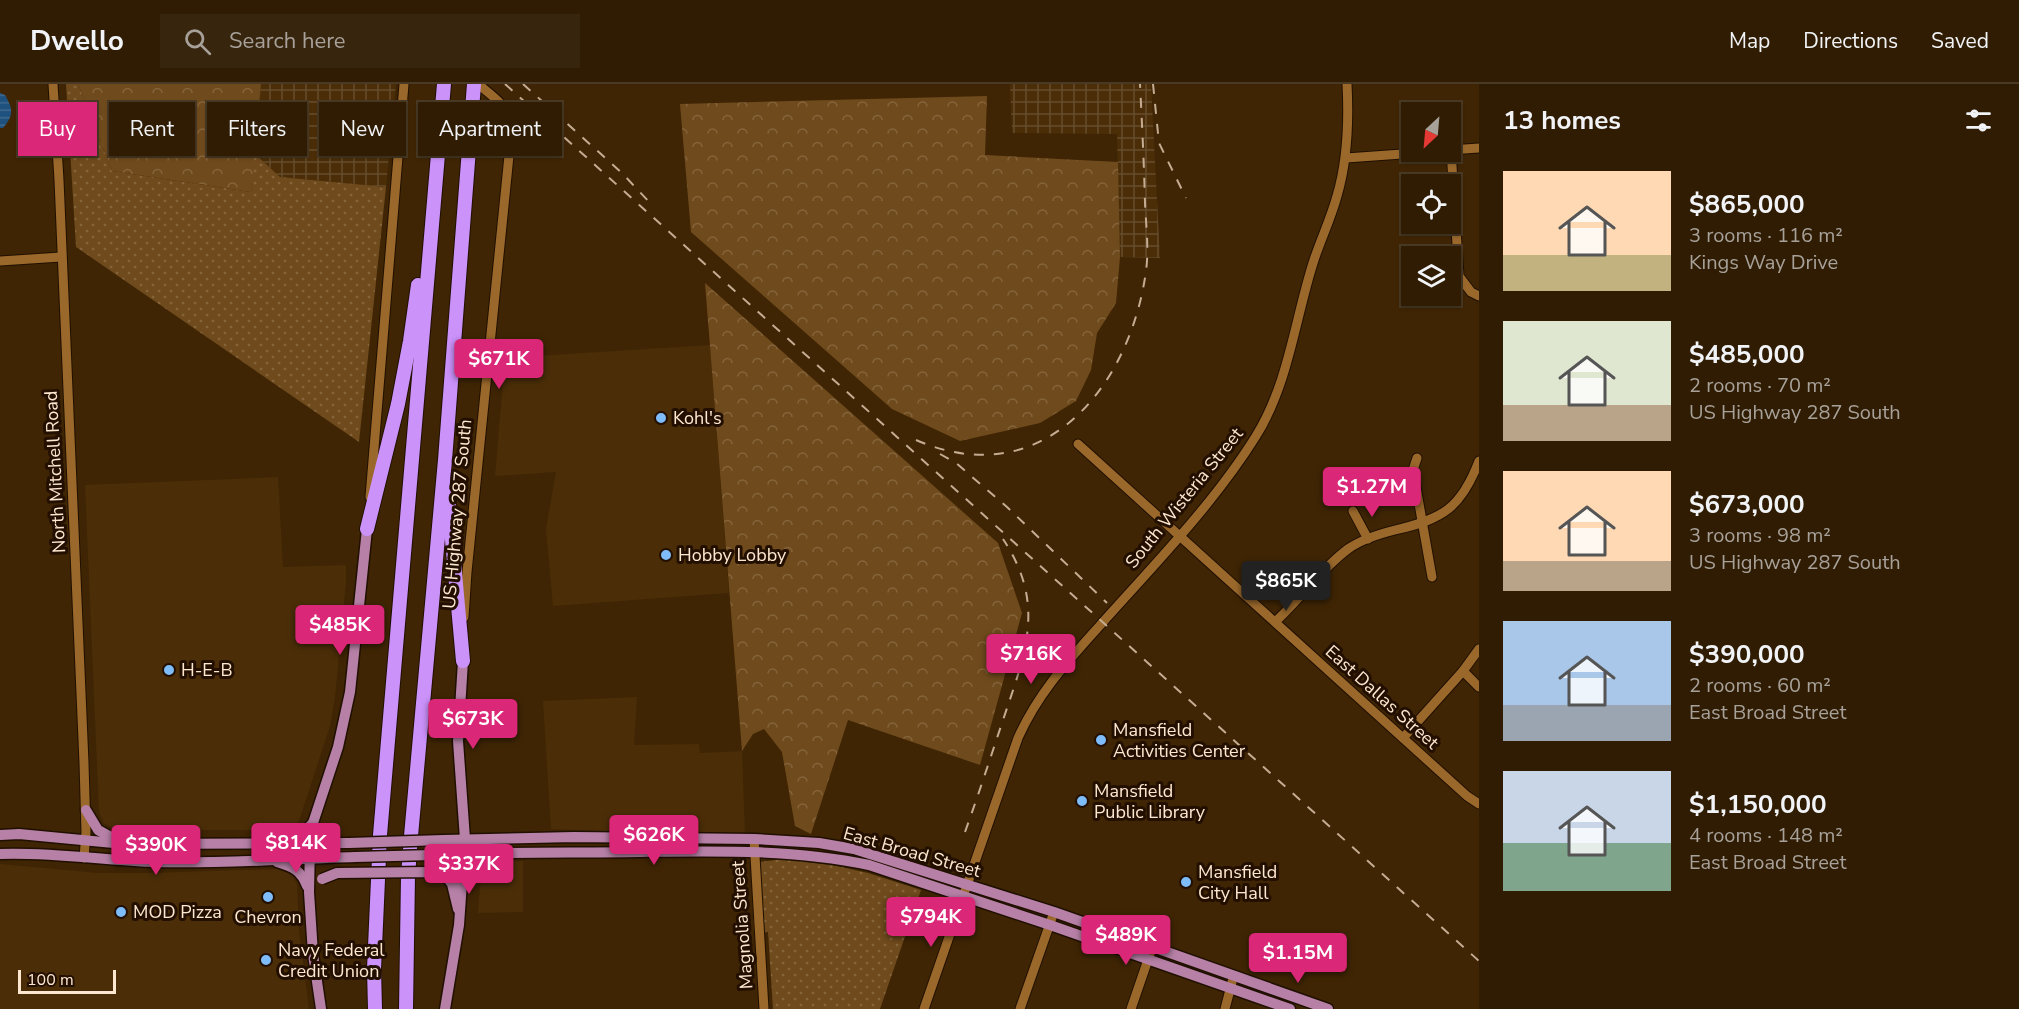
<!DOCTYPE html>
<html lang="en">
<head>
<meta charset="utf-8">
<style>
	:root { --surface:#2f1c03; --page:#37250d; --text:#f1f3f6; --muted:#a7a19a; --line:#4a3a25; --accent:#db2777 }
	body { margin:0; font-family:"Nunito Sans",sans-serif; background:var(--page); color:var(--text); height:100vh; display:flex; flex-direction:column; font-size:22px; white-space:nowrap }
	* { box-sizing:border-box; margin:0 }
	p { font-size:20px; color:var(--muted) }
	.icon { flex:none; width:33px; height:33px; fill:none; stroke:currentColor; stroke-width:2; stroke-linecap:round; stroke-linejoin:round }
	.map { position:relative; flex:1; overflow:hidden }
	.details { display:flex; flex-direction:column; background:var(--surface); width:540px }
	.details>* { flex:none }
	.guide { position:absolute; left:18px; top:18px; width:570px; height:54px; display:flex; gap:12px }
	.needle { width:39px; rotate:206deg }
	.buttons { position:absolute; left:1401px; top:18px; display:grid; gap:12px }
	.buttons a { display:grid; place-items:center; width:60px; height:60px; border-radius:0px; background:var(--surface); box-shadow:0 2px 4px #0004,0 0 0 2px var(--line); font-size:30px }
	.scale { position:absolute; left:18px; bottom:15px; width:98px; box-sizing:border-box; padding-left:6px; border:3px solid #fee7d0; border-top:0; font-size:16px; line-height:21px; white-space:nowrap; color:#fee7d0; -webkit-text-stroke:4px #220f00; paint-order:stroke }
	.price { position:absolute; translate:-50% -51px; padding:0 14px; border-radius:6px; background:var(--accent); color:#fff; font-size:20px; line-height:39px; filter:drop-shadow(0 2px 3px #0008) }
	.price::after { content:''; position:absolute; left:50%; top:36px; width:18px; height:14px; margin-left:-9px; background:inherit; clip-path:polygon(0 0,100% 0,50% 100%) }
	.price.on { background:#222; color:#fff }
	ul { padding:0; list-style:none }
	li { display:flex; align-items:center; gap:18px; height:150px; padding:0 24px }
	li span { display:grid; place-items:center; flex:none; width:168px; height:120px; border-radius:0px; color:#555 }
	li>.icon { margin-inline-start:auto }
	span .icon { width:72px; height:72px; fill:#fffc; stroke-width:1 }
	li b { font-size:26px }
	h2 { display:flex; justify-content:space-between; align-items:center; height:72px; padding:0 24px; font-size:26px }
	.tag { padding:0 21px; border-radius:0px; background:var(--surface); box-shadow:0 2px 4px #0004,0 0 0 2px var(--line); font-size:21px; line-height:54px }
	.tag.on { background:var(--accent); color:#fff }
	header { display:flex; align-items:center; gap:36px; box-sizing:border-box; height:84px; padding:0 30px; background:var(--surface); border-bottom:2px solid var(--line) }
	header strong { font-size:28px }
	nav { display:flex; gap:33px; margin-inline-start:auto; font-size:21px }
	.search { width:420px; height:54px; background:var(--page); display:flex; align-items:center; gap:15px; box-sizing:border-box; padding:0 21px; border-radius:0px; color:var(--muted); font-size:22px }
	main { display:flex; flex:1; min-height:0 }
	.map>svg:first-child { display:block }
	.built { fill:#4b2e08 }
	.industrial { fill:url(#industrial-grid) }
	.grass { fill:url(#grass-dots) }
	.forest { fill:url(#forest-crowns) }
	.water { fill:url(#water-rules) }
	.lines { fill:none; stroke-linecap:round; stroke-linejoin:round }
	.minor-casing { stroke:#201001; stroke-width:11 }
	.major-casing { stroke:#201001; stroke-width:13 }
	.highway-casing { stroke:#201001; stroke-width:16 }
	.minor { stroke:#9a682b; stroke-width:9 }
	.major { stroke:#b781a7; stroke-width:10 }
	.highway { stroke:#cb92fa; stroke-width:14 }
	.rail { stroke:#c5ad93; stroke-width:2; stroke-dasharray:10 10; stroke-linecap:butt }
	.major-bridge-casing { stroke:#201001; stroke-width:13; stroke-linecap:butt }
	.major-bridge { stroke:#b781a7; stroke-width:10 }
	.poi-dot { fill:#7ebdf9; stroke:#220f00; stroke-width:2 }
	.labels { text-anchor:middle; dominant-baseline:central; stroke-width:6; stroke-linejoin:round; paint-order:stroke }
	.poi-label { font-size:18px; fill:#fee7d0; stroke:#220f00; text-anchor:start }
	.street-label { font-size:18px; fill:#fee7d0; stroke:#220f00 }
</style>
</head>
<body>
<header>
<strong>Dwello</strong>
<div class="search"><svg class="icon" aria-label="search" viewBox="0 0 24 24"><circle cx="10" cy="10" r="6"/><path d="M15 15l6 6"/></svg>Search here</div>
<nav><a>Map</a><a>Directions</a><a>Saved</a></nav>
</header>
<main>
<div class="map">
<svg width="1479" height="925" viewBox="0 0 1479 925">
	<defs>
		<pattern id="industrial-grid" width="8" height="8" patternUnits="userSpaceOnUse" patternTransform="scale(1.5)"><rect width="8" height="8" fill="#4b2e08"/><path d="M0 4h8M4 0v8" fill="none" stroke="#664c2b"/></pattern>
		<pattern id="grass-dots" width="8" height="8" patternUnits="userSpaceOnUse" patternTransform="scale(1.5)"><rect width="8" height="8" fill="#6f4a1c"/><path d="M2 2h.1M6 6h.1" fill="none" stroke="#85643c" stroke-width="1.8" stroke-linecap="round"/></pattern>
		<pattern id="forest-crowns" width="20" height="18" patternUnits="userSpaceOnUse" patternTransform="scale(1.5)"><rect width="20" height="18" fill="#6f4a1c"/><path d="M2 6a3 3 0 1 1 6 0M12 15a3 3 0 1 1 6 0" fill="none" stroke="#85643c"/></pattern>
		<pattern id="water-rules" width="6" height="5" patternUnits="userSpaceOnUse" patternTransform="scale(1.5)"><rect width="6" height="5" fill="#1f517e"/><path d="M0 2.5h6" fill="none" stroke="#416a8f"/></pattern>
	</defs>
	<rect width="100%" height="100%" fill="#3f2504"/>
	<!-- built -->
	<g class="built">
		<polygon points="710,261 729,509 553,522 546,445 556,388 495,392 505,274"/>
		<polygon points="278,393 283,483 346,481 346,498 335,613 330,642 299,737 295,743 289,746 116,746 104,739 99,728 85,401"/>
		<polygon points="637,613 634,661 699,660 700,669 742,667 745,750 668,750 551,745 543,617"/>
		<polygon points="523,777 523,828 478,829 481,790 492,778"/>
		<polygon points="0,780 98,789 145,789 277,785 291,789 297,800 299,847 309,925 0,925"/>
	</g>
	<!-- industrial -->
	<g class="industrial">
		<polygon points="261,0 396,0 386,103 280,93 253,68"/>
		<polygon points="1010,0 1151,0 1160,174 1120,173 1117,50 1012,49"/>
	</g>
	<!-- grass -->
	<g class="grass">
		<polygon points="66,0 78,0 112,87 251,108 253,68 280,93 386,103 359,358 76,163"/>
		<polygon points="783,775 832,781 868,789 921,806 880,925 773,925 768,848 754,849 751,779"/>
	</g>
	<!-- forest -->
	<g class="forest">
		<polygon points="78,0 261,0 251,108 112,87"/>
		<polygon points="987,12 985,71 1118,78 1120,173 1116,219 1097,249 1091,286 1076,317 1040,339 960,357 892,325 691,148 680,20"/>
		<polygon points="705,199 998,459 1022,529 980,681 848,636 811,750 795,742 782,668 764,645 753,650 742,667"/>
	</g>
	<!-- water -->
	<path class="water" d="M0 9 5 11C13 25 14 31 3 44H0Z"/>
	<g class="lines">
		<defs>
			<g id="minor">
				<polyline points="53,0 59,96 84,679 86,748 84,774"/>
				<polyline points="1450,66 1479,64"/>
				<polyline points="1451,66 1459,192 1471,208 1479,212"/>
				<polyline points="1346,74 1430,68"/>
				<polyline points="0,177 61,173"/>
				<polyline points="1078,360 1467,712 1479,720"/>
				<polyline points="1417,374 1413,386 1432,493"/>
				<polyline points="370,413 404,0"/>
				<polyline points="1353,427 1368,455"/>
				<path d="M464 533 467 488 512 42C511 24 491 11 478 0"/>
				<path d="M1276 537C1300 515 1322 484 1348 465 1362 455 1379 450 1395 446 1443 435 1461 424 1479 377"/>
				<polyline points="1463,587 1479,603"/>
				<polyline points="1403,654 1463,587 1479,565"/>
				<polyline points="754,755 764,925"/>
				<path d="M924 925 1018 654C1039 607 1070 575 1103 538 1155 480 1215 418 1256 352 1289 299 1295 234 1314 176 1321 155 1331 134 1337 112 1348 75 1349 38 1347 0"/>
				<polyline points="1020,925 1054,828"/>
				<polyline points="1131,925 1152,864"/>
				<polyline points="1225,925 1232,898"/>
			</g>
			<g id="major">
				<polyline points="86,726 98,746 118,757"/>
				<polyline points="0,751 19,750 124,760 349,759"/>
				<polyline points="444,756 574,753 754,755 819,759 854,765 1054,828 1328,925"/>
				<polyline points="286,757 304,748 313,739"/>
				<path d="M0 770C51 768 101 776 152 778 219 780 288 775 355 773"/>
				<path d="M433 771C501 768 570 769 638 768 715 767 793 765 869 781L1050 841 1290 925"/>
				<path d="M277 778C293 783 301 786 307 802"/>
				<polyline points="452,800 458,825"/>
				<polyline points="321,925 313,870 309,808 310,760 313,739 338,663 350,608 367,445"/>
				<polyline points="445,925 459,841 465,755 458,657 463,577"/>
			</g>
			<g id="highway">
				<polyline points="448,412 463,577"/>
				<polyline points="367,445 398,320 410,257 418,201"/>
				<polyline points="375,925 374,885 380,751 444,0"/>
				<polyline points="406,925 408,792 411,752 445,376 474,0"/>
			</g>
		</defs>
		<!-- minor casing -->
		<use href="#minor" class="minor-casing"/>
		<!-- major casing -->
		<use href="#major" class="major-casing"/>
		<!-- highway casing -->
		<use href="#highway" class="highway-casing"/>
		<!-- minor -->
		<use href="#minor" class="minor"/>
		<!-- major -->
		<use href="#major" class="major"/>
		<!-- highway -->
		<use href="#highway" class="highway"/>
		<!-- rail -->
		<g class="rail">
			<polyline points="505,0 1479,877"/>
			<polyline points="523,0 622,89 652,121"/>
			<polyline points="1153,0 1159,59 1186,114"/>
			<path d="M916 356C1042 411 1130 304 1146 187 1149 165 1146 141 1145 119 1144 79 1142 40 1140 0"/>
			<polyline points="940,370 956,379 1007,423 1107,519"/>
			<path d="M965 748C978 712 990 675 1002 639 1025 570 1047 521 1003 455"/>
		</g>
		<defs>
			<g id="major-bridge">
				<polyline points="349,759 444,756"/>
				<polyline points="355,773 433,771"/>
				<path d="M322 795 337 789 429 788C440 789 447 791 452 800"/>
			</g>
		</defs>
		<!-- major-bridge casing -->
		<use href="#major-bridge" class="major-bridge-casing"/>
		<!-- major-bridge -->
		<use href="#major-bridge" class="major-bridge"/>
	</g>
	<!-- markers -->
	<g class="poi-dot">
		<circle cx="661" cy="334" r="6"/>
		<circle cx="666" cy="471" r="6"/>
		<circle cx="169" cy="586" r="6"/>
		<circle cx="1101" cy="656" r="6"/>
		<circle cx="1082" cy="717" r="6"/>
		<circle cx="1186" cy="798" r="6"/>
		<circle cx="268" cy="813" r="6"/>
		<circle cx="121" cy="828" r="6"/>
		<circle cx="266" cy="876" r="6"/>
	</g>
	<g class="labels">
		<!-- poi labels -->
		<g class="poi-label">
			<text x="673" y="334">Kohl's</text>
			<text x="678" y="471">Hobby Lobby</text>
			<text x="181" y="586">H-E-B</text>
			<text x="1113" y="646">Mansfield<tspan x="1113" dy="21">Activities Center</tspan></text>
			<text x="1094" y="707">Mansfield<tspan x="1094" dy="21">Public Library</tspan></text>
			<text x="1198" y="788">Mansfield<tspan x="1198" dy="21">City Hall</tspan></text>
			<text x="133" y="828">MOD Pizza</text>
			<text x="268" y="833" text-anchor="middle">Chevron</text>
			<text x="278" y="866">Navy Federal<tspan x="278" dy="21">Credit Union</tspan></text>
		</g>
		<!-- street labels -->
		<g class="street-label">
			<text transform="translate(55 388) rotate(-93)">North Mitchell Road</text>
			<text transform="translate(1184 414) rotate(-51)">South Wisteria Street</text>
			<text transform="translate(457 430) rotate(-85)">US Highway 287 South</text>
			<text transform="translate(1382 613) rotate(42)">East Dallas Street</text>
			<text transform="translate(912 768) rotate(16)">East Broad Street</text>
			<text transform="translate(742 841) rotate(-94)">Magnolia Street</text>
		</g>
	</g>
</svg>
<div class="buttons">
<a><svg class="needle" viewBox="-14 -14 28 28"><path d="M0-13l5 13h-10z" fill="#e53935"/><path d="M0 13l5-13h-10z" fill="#a7a19a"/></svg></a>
<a><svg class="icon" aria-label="locate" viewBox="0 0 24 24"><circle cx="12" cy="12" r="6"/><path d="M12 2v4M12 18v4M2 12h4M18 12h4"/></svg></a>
<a><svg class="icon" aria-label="layers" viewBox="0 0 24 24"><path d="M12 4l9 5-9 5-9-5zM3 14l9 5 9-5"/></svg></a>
</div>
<div class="scale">100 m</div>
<b class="price" style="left:499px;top:306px">$671K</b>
<b class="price" style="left:1372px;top:434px">$1.27M</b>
<b class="price on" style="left:1286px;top:528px">$865K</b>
<b class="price" style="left:340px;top:572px">$485K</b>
<b class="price" style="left:1031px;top:601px">$716K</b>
<b class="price" style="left:473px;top:666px">$673K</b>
<b class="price" style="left:654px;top:782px">$626K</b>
<b class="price" style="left:296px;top:790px">$814K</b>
<b class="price" style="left:156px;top:792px">$390K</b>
<b class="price" style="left:469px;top:811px">$337K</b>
<b class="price" style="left:931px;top:864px">$794K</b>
<b class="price" style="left:1126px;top:882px">$489K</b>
<b class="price" style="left:1298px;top:900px">$1.15M</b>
<div class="guide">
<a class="tag on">Buy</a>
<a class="tag">Rent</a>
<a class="tag">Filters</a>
<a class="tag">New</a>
<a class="tag">Apartment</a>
</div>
</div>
<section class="details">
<h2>13 homes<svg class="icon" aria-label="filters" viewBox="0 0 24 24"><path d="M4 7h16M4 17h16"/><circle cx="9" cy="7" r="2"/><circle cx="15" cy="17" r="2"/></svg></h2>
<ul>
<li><span style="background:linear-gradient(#ffd9b3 70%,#c2b280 0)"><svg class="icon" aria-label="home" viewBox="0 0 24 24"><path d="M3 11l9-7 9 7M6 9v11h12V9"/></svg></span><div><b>$865,000</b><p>3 rooms · 116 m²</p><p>Kings Way Drive</p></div></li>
<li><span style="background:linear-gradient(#dfe7d0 70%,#b9a48a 0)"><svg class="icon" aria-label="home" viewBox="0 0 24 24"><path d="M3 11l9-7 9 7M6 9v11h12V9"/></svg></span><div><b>$485,000</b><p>2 rooms · 70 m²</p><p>US Highway 287 South</p></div></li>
<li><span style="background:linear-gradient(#ffd9b3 75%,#b9a48a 0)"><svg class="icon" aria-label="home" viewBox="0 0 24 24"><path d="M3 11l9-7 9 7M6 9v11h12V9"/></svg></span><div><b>$673,000</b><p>3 rooms · 98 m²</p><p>US Highway 287 South</p></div></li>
<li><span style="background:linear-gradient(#a9c7e8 70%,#9aa5b1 0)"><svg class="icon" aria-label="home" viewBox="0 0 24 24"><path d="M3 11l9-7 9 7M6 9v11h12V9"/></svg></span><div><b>$390,000</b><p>2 rooms · 60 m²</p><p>East Broad Street</p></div></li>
<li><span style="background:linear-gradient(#c9d6e8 60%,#7fa58c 0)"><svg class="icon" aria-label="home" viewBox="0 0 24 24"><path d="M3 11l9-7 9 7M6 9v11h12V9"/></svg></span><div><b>$1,150,000</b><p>4 rooms · 148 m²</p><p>East Broad Street</p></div></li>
</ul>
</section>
</main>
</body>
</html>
